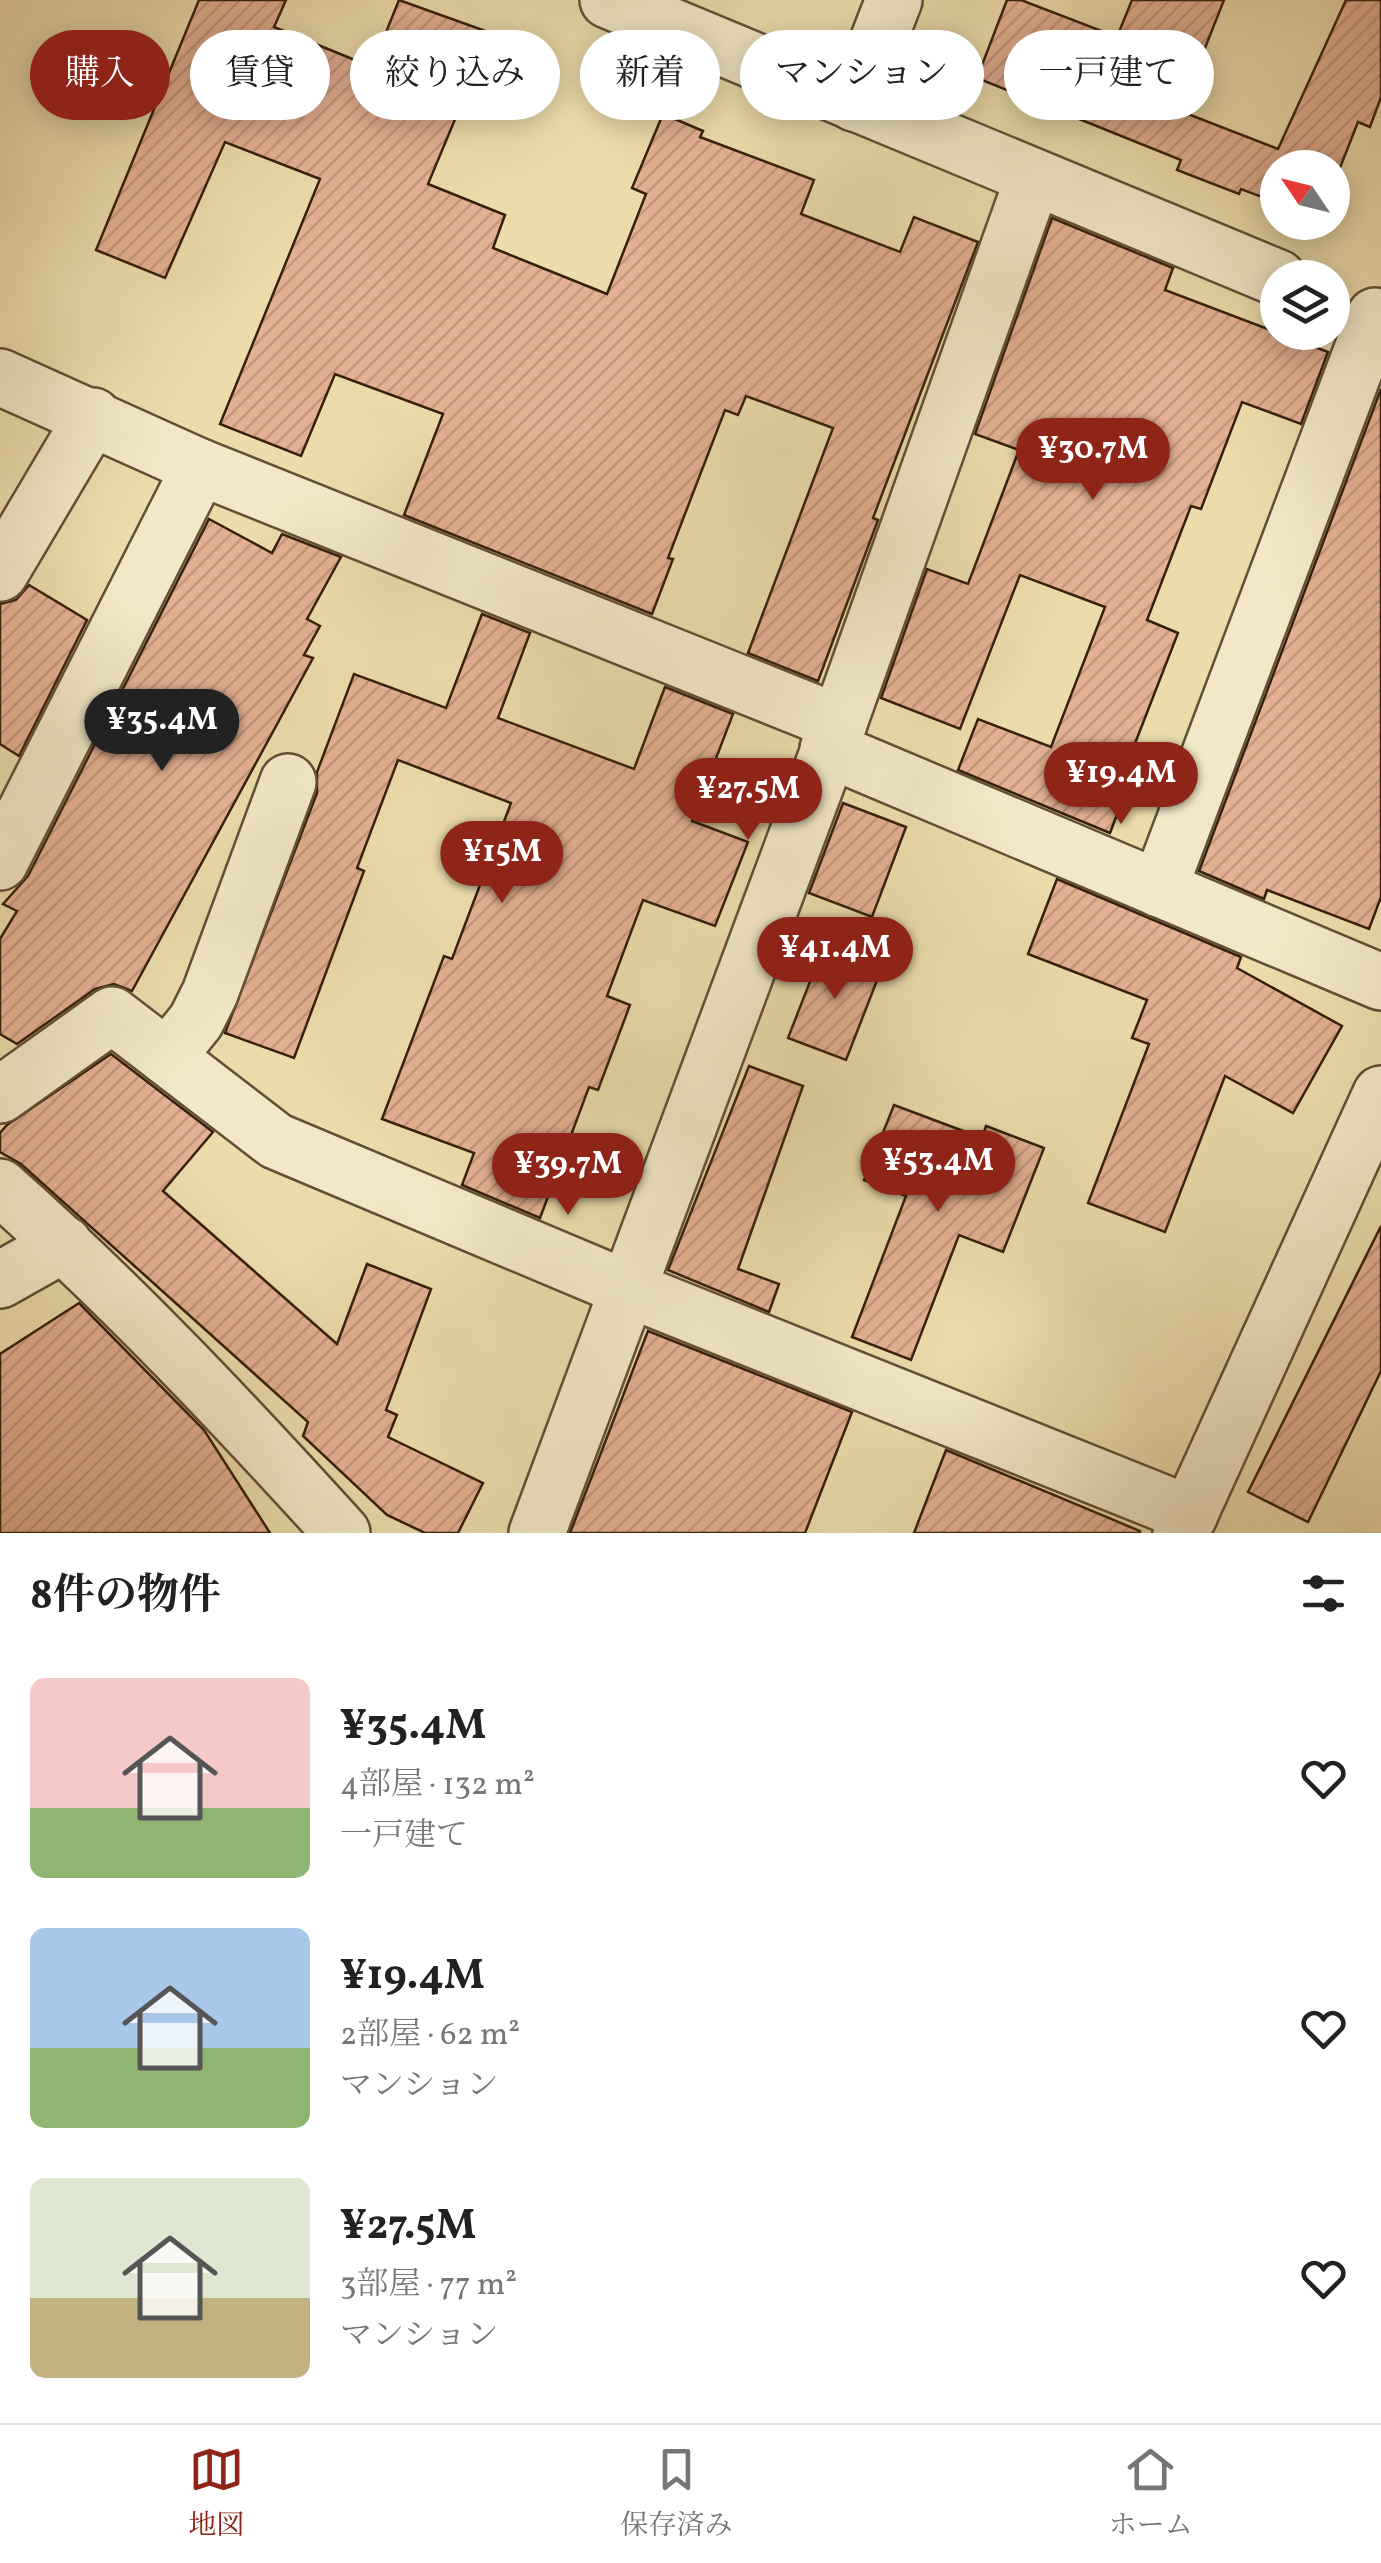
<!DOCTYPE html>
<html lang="ja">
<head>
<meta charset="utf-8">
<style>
	:root { --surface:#fff; --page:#f6f6f6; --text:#222; --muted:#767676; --line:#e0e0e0; --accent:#8f2418 }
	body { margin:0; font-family:Vollkorn,"Noto Serif JP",serif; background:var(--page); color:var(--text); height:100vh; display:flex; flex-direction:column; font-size:38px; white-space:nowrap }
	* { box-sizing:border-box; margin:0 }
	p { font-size:32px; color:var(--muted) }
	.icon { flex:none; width:55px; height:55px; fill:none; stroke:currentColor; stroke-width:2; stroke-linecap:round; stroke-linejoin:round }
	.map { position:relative; height:1533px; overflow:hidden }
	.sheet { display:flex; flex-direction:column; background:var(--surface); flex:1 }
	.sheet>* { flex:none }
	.hud { position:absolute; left:30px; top:30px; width:1322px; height:90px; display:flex; gap:20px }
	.needle { width:65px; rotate:305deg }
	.controls { position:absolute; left:1260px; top:150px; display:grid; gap:20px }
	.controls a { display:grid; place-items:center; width:90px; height:90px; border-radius:50%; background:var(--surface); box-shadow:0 5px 25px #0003; font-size:50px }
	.price { position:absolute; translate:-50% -85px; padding:0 22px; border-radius:35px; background:var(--accent); color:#fff; font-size:32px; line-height:65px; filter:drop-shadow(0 2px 5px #0008) }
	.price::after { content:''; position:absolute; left:50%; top:60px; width:30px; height:22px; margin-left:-15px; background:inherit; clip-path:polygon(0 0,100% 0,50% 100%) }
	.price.on { background:#222; color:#fff }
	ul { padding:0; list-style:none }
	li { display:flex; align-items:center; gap:30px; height:250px; padding:0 30px }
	li span { display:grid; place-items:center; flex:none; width:280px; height:200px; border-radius:15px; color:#555 }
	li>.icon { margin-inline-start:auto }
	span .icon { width:120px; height:120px; fill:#fffc; stroke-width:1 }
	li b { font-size:42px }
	h2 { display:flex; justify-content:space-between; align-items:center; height:120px; padding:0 30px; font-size:42px }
	.tag { padding:0 35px; border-radius:45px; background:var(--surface); box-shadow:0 5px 25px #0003; font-size:35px; line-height:90px }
	.tag.on { background:var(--accent); color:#fff }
	.tab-bar { display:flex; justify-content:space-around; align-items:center; height:140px; border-top:2px solid var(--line); background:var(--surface); font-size:28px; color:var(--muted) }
	.tab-bar a { display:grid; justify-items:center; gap:5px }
	.tab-bar .on { color:var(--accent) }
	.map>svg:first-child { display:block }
	.building { fill:url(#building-hatch); stroke:#35200e; stroke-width:2.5 }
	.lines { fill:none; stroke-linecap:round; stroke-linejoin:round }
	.street-casing { stroke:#624f36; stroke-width:60 }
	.street { stroke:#f2e8c9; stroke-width:55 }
</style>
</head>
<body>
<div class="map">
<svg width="1381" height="1533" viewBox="0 0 1381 1533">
	<defs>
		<pattern id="building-hatch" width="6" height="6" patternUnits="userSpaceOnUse" patternTransform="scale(2.5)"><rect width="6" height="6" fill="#e4b093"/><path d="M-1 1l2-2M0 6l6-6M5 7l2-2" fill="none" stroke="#c4977e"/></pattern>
	</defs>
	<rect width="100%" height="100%" fill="#ebdcac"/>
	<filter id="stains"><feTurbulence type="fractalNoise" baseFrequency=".002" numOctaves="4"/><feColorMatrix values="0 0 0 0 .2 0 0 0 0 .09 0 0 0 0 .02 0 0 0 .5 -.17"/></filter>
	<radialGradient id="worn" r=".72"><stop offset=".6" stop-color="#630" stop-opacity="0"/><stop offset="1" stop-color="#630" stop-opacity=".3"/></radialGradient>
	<!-- building -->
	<g class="building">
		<polygon points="199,0 286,0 274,27 372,67 399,0 491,33 428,184 505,215 493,248 607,294 646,194 632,188 663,114 703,131 700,137 814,180 801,214 900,252 914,217 978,242 873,518 878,520 818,681 748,653 833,428 746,396 738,415 725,410 668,558 673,559 652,614 404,515 443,414 335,374 301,456 220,424 320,179 225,142 165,278 96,250"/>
		<polygon points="1007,0 1021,0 1117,37 1132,0 1224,0 1180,111 1278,149 1346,0 1381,0 1381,97 1370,127 1358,122 1332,188 1332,168 1278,168 1278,203 1241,189 1239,194 1177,170 1181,160 977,78"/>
		<polygon points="1052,218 1173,268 1165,290 1328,352 1301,424 1242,402 1201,509 1191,506 1147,620 1178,633 1134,746 1142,749 1110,833 958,770 978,719 1051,747 1105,607 1020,575 960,729 881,698 927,569 968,584 1019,450 975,434"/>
		<polygon points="1381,389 1381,897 1369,929 1267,890 1264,899 1199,871"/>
		<polygon points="209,519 272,553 282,534 341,557 307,619 320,626 304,655 313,658 132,991 114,984 95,989 17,1044 0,1034 0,939 17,911 3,904 28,876"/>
		<polygon points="29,585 87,620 19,756 0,744 0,604 16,600"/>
		<polygon points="482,614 530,633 498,718 634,769 665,687 733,714 692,821 748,842 715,926 643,900 607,996 630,1005 598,1090 589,1087 540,1218 462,1185 474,1153 382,1119 444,956 452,959 511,803 398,760 357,868 364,871 294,1058 225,1033 317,793 317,772 354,674 446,708"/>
		<polygon points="843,803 906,827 872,917 809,893"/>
		<polygon points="1057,879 1241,957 1237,968 1342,1026 1293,1113 1225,1076 1165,1232 1088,1203 1149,1044 1132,1038 1147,1000 1028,954"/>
		<polygon points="825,943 883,965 846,1060 788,1038"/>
		<polygon points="111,1054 213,1132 163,1191 337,1344 367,1264 431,1289 386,1410 397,1415 388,1437 483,1483 458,1533 425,1533 387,1515 303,1436 308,1422 21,1164 0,1152 0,1133 7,1125"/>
		<polygon points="749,1066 803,1086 738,1269 779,1284 769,1312 668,1270"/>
		<polygon points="894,1105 982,1138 986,1126 1044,1148 1003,1252 959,1235 911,1360 852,1337 906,1196 864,1180"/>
		<polygon points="1381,1226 1381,1371 1308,1522 1248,1492"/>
		<polygon points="79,1303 204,1430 270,1533 0,1533 0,1354"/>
		<polygon points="648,1331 852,1412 805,1533 570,1533"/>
		<polygon points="946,1450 1140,1531 1140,1533 914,1533"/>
	</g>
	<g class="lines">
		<defs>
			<g id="street">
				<polyline points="608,0 1278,278"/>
				<polyline points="854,103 894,0"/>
				<polyline points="0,377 200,467 839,723"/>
				<polyline points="0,573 93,416"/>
				<polyline points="828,749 1381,982"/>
				<polyline points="0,862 200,467"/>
				<polyline points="1159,889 1375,316"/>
				<polyline points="167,1057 196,1021 210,993 288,782"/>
				<polyline points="0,1095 112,1015 276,1141 628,1289 1190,1514"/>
				<path d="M0 1187C122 1295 233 1413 342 1533"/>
				<polyline points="0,1280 64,1244"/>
				<polyline points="537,1533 839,723 1033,179"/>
				<polyline points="1181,1533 1381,1094"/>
			</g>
		</defs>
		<!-- street casing -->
		<use href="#street" class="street-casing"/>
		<!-- street -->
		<use href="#street" class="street"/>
	</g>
	<rect width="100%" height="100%" filter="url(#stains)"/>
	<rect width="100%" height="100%" fill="url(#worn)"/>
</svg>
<div class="controls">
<a><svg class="needle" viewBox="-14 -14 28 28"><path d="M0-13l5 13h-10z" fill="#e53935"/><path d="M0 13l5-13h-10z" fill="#767676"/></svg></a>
<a><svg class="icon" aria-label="layers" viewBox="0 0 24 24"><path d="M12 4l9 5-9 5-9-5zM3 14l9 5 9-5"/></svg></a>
</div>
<b class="price" style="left:1093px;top:503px">¥30.7M</b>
<b class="price on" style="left:162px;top:774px">¥35.4M</b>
<b class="price" style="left:1121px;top:827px">¥19.4M</b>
<b class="price" style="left:748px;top:843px">¥27.5M</b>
<b class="price" style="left:502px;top:906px">¥15M</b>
<b class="price" style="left:835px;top:1002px">¥41.4M</b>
<b class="price" style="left:938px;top:1215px">¥53.4M</b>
<b class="price" style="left:568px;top:1218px">¥39.7M</b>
<div class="hud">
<a class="tag on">購入</a>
<a class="tag">賃貸</a>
<a class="tag">絞り込み</a>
<a class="tag">新着</a>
<a class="tag">マンション</a>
<a class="tag">一戸建て</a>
</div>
</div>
<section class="sheet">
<h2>8件の物件<svg class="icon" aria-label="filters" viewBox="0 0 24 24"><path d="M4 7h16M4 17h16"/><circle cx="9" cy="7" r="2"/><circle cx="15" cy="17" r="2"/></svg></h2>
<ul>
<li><span style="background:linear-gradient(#f6c9c9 65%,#8fb573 0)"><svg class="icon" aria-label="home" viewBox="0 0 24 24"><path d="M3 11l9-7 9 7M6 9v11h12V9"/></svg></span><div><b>¥35.4M</b><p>4部屋 · 132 m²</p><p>一戸建て</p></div><svg class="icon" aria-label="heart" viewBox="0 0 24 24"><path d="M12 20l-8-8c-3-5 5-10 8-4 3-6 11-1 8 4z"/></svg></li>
<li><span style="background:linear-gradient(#a9c7e8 60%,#8fb573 0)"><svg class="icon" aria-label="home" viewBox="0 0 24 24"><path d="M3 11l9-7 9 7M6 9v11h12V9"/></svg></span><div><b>¥19.4M</b><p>2部屋 · 62 m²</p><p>マンション</p></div><svg class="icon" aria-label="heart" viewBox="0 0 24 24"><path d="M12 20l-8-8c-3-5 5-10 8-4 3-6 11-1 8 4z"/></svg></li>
<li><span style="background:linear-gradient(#dfe7d0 60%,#c2b280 0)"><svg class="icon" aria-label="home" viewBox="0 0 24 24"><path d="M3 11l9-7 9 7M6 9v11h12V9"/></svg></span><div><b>¥27.5M</b><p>3部屋 · 77 m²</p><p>マンション</p></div><svg class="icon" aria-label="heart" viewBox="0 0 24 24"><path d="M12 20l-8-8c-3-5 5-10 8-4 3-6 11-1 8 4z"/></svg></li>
</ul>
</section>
<nav class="tab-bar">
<a class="on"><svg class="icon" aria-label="map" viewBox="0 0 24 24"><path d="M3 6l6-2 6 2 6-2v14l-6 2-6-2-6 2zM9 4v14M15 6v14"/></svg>地図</a>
<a><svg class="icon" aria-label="saved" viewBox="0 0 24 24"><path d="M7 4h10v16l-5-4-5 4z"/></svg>保存済み</a>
<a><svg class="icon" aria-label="home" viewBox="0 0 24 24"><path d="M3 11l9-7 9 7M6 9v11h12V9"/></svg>ホーム</a>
</nav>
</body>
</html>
